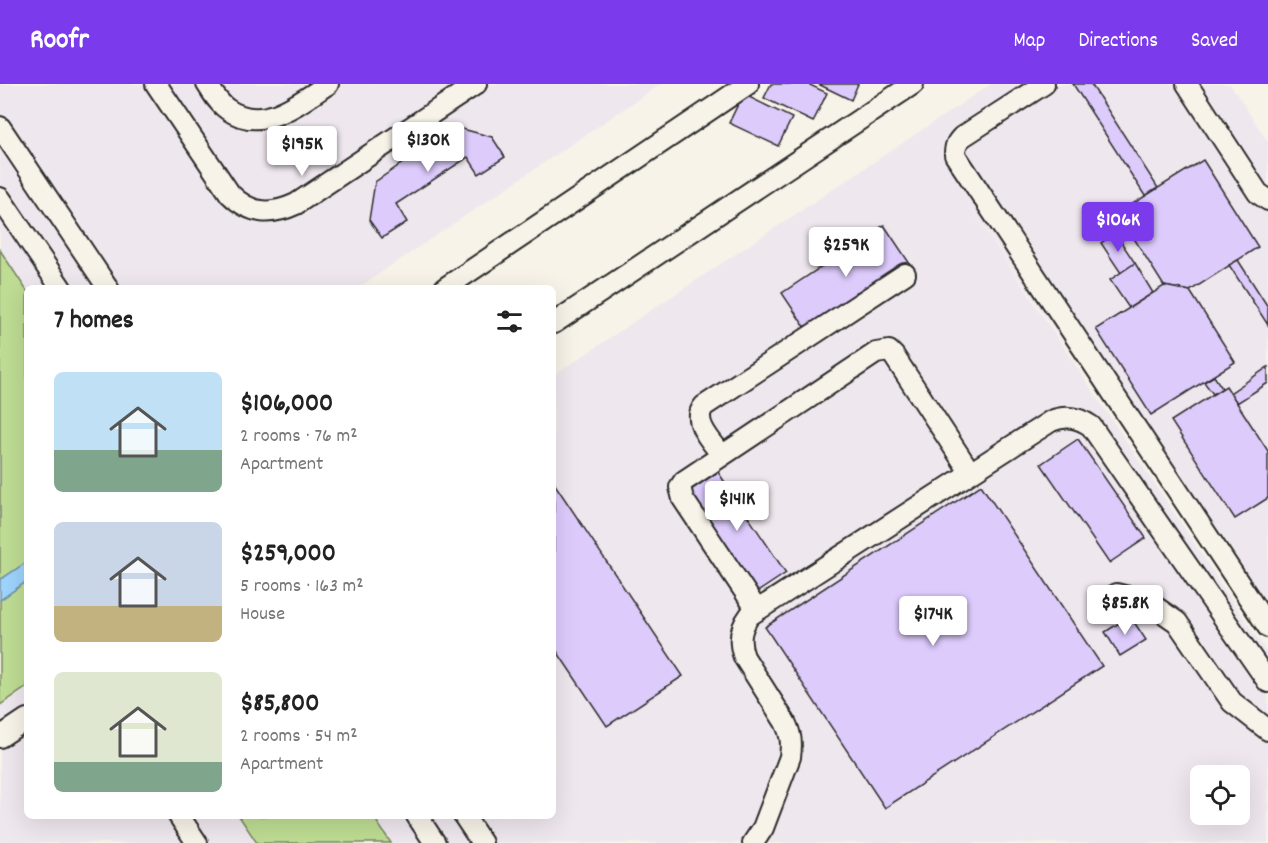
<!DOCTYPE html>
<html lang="en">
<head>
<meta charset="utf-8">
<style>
	:root { --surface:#fff; --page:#f6f6f6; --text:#222; --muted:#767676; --accent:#7c3aed }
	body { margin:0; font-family:Dekko,sans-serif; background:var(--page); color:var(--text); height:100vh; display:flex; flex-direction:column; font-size:22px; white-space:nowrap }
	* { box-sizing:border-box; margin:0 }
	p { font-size:20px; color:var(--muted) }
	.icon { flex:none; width:33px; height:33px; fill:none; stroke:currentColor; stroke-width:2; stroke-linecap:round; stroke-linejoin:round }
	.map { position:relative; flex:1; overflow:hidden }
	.side { position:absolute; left:24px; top:201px; width:532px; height:534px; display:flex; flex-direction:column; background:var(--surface); border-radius:9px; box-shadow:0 6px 24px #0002 }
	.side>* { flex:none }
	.fabs { position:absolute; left:1190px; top:681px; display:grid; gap:12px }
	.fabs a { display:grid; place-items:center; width:60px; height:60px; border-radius:9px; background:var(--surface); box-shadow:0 6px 24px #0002; font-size:30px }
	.price { position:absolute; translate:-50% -51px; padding:0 14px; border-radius:6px; background:#fff; color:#222; font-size:20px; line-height:39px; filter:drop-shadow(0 2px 3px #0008) }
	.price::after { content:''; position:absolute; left:50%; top:36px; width:18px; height:14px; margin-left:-9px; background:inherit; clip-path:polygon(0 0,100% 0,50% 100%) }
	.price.on { background:var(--accent); color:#fff }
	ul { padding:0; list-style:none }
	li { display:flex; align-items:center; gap:18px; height:150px; padding:0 30px }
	li span { display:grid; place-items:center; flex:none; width:168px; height:120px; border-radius:9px; color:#555 }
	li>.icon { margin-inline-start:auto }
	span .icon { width:72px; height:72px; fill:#fffc; stroke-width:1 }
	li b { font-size:26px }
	h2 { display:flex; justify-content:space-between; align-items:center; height:72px; padding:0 30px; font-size:26px }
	header { display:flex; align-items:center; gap:36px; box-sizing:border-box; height:84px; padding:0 30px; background:var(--accent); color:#fff }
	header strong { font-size:28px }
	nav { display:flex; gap:33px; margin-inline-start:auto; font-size:21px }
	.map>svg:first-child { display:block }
	.built { fill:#efe7ee; fill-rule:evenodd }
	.green { fill:#bedc93; stroke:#74845f; stroke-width:1.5 }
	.water { fill:#9dd3fc; stroke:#6f90a8; stroke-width:1.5 }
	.building { fill:#ddcbfc; stroke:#2b2b2b; stroke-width:1.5 }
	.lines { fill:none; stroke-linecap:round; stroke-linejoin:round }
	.minor-casing { stroke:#2b2b2b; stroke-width:24 }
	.minor { stroke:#f7f3e8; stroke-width:20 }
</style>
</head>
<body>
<header>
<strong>Roofr</strong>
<nav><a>Map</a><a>Directions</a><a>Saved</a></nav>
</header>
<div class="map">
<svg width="1268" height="759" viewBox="0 0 1268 759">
	<rect width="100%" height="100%" fill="#f7f3e8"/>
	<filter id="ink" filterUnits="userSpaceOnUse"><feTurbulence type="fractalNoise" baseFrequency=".0167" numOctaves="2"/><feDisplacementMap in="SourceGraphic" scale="12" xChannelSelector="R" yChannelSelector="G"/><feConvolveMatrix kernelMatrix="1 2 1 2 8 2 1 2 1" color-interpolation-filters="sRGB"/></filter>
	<g filter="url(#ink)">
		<!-- built -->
		<path class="built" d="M0 0H661L358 204H27V732H554V291L991 0H1230L1268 58V558L961 109 1268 570V759H0ZM1200 692H1239V730H1200Z"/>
		<!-- green -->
		<g class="green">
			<polygon points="0,166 27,207 27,478 0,496"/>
			<polygon points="27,497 27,603 0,621 0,516"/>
			<polygon points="239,732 373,732 391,759 257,759"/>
		</g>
		<!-- water -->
		<polygon class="water" points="27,478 27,497 0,516 0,496"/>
		<!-- building -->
		<g class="building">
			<polygon points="771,0 808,0 827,9 813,38 764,14"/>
			<polygon points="818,0 858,0 851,16"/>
			<polygon points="1073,0 1091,0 1158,104 1145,112"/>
			<polygon points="743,10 792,34 778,62 729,39"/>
			<polygon points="455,43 492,53 505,73 479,90 468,73 396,120 407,138 382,154 369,136 375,98"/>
			<polygon points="1203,76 1258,163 1190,207 1164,202 1118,129"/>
			<polygon points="884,141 910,180 808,248 782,209"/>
			<polygon points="1115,149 1135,179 1121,189 1101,159"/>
			<polygon points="1238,176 1268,223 1268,241 1229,181"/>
			<polygon points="1135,179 1153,209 1129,224 1110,196"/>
			<polygon points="1164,202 1190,207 1235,278 1151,331 1096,245"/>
			<polygon points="1268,283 1268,299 1237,319 1230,309"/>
			<polygon points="1214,292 1222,304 1213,310 1204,298"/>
			<polygon points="1226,302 1268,367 1268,414 1235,435 1171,337"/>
			<polygon points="1078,355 1146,454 1109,479 1041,380"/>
			<polygon points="718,388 786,489 756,509 688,408"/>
			<polygon points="554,399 683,592 607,642 554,563"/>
			<polygon points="981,401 1102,582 885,724 765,543"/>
			<polygon points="1130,532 1146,556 1120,572 1105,548"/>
		</g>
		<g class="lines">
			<defs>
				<g id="minor">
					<path d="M156 0 230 110C250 130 270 132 296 120L476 0"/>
					<path d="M207 0C213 9 218 19 227 25 262 50 299 19 328 0"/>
					<path d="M1044 0 962 53C956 59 955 63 955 71L1268 543"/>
					<polyline points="1187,0 1258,109 1268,116"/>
					<polyline points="0,43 108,204"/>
					<polyline points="0,114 61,204"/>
					<polyline points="445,204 748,0"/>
					<polyline points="554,239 913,0"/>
					<path d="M722 371C712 358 691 337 704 322L905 190"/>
					<polyline points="1116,510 1148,518 1177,538 1232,618 1268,646"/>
					<polyline points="757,526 683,415 680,403 684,397 876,269 889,267 894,272 970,388"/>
					<polyline points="0,653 27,635"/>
					<polyline points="179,732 197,759"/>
					<polyline points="417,732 435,759"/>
					<polyline points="464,732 482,759"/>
					<path d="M753 759 763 744 790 673C792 659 791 650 785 638L744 573C738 557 740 544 750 531L1051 337C1066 331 1078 333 1091 342L1268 598"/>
				</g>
			</defs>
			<!-- minor casing -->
			<use href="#minor" class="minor-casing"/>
			<!-- minor -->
			<use href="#minor" class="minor"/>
		</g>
	</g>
</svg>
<div class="fabs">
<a><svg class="icon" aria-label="locate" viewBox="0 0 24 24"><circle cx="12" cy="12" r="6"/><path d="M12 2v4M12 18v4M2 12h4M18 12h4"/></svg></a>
</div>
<b class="price" style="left:428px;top:89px">$130K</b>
<b class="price" style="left:302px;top:93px">$195K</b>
<b class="price on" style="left:1118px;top:169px">$106K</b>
<b class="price" style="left:846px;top:194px">$259K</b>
<b class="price" style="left:737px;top:448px">$141K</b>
<b class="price" style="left:1125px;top:552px">$85.8K</b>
<b class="price" style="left:933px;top:563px">$174K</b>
<section class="side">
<h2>7 homes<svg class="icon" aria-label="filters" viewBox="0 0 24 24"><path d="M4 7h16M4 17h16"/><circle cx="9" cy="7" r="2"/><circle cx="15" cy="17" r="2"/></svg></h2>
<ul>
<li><span style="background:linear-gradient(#bfe0f5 65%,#7fa58c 0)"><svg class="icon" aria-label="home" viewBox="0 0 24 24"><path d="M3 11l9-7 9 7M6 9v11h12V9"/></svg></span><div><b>$106,000</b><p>2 rooms · 76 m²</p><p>Apartment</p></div></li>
<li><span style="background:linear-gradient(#c9d6e8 70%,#c2b280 0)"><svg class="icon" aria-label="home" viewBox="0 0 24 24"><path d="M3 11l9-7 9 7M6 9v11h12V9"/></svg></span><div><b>$259,000</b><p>5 rooms · 163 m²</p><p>House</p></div></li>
<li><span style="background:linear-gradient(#dfe7d0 75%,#7fa58c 0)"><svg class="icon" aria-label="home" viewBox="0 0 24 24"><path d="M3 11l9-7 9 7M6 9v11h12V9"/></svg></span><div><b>$85,800</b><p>2 rooms · 54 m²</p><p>Apartment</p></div></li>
</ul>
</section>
</div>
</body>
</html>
